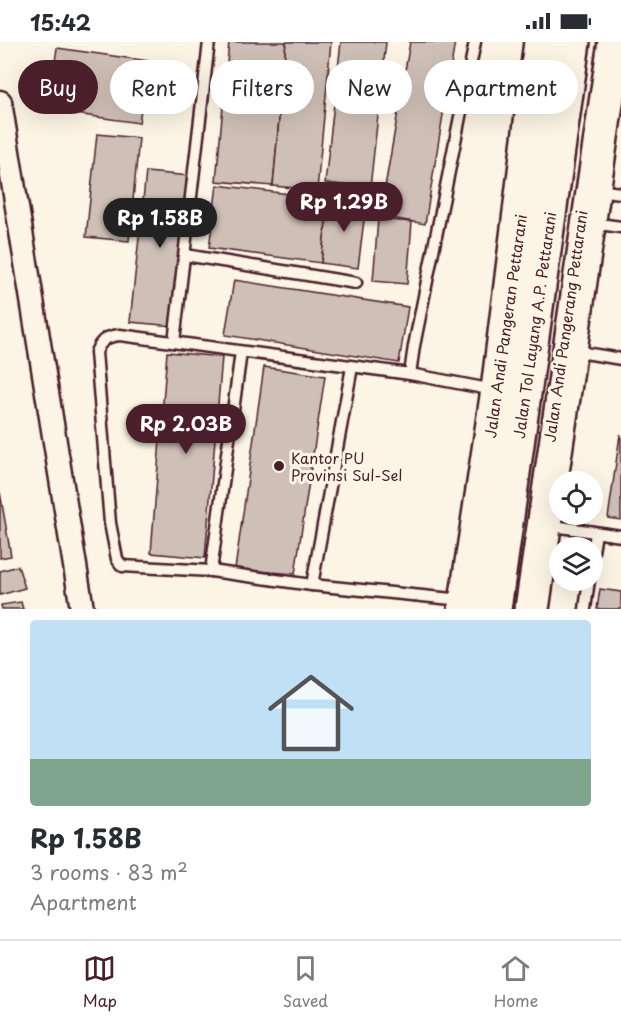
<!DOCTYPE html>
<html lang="en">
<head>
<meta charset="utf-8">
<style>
	:root { --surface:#fff; --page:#f2f2f3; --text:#2b2b33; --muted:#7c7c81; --line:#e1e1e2; --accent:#4a1f2b }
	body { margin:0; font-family:"Playpen Sans",sans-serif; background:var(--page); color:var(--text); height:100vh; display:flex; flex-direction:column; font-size:22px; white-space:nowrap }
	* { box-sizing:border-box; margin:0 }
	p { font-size:20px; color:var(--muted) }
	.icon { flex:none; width:33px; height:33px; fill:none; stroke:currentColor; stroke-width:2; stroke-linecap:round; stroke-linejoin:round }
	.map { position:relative; height:567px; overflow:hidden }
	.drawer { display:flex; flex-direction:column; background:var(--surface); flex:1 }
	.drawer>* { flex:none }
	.guide { position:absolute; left:18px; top:18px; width:585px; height:54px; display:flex; gap:12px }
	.buttons { position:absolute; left:549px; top:429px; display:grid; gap:12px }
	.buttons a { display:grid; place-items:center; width:54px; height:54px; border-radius:50%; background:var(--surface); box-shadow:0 6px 24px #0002; font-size:30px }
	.price { position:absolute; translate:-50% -51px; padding:0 14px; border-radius:21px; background:var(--accent); color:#fff; font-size:20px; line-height:39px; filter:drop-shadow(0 2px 3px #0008) }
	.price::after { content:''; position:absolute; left:50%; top:36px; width:18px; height:14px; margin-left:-9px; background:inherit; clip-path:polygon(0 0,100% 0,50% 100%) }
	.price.active { background:#222; color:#fff }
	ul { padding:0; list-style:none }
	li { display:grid; align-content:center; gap:12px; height:318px; padding:0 30px }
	li span { display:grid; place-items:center; height:186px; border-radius:6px; color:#555 }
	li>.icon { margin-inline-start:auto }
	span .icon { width:108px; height:108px; fill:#fffc; stroke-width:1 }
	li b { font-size:26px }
	.pill { padding:0 21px; border-radius:27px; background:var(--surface); box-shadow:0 6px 24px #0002; font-size:21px; line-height:54px }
	.pill.active { background:var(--accent); color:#fff }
	.status { display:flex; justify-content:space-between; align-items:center; height:42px; padding:0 30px; background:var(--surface); direction:ltr }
	.status svg { height:16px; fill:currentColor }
	.tab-bar { display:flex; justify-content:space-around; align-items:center; height:84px; border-top:2px solid var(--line); background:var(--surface); font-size:16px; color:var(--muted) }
	.tab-bar a { display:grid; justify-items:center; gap:3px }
	.tab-bar .active { color:var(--accent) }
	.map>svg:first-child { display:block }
	.building { fill:#cfc0b7; stroke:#4a1f2b; stroke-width:1.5 }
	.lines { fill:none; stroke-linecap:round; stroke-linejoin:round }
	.service-casing { stroke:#4a1f2b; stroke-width:15 }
	.minor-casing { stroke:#4a1f2b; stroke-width:27 }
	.trunk-casing { stroke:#4a1f2b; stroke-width:38 }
	.motorway-casing { stroke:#4a1f2b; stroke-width:38 }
	.service { stroke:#fcf5e5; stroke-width:10 }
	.minor { stroke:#fcf5e5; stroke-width:22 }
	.trunk { stroke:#fcf5e5; stroke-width:33 }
	.motorway { stroke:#fcf5e5; stroke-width:33 }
	.poi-dot { fill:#4a1f2b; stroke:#fcf5e5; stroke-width:2 }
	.labels { text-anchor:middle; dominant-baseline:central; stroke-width:6; stroke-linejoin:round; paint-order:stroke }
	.street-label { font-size:15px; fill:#4a1f2b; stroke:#fcf5e5 }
	.poi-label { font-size:15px; fill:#4a1f2b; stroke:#fcf5e5; text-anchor:start }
</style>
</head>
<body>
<div class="status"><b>15:42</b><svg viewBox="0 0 49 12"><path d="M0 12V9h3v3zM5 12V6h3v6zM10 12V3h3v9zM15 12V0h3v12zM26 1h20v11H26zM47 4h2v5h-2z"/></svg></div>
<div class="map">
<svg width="621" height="567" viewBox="0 0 621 567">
	<rect width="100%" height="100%" fill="#fcf5e5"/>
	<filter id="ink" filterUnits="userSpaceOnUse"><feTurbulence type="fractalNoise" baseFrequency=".0167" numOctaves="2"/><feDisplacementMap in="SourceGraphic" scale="12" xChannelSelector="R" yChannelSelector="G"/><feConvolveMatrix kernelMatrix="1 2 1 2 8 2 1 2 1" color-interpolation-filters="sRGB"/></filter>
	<g filter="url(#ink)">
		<!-- building -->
		<g class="building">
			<polygon points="229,0 286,0 273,144 216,139"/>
			<polygon points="286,0 331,0 317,148 273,144"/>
			<polygon points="341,0 386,0 370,146 325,141"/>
			<polygon points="410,0 455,0 425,182 380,174"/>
			<polygon points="57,6 148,19 139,81 48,68"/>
			<polygon points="97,92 139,96 129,199 86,195"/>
			<polygon points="146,130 190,134 173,284 130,280"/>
			<polygon points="217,143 329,157 321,221 209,206"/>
			<polygon points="329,157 366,162 358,226 321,221"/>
			<polygon points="378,177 412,180 407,242 373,239"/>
			<polygon points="234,238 408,265 399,321 225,293"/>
			<polygon points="167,310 222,315 205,516 151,511"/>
			<polygon points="264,325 325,334 295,532 235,527"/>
			<polygon points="620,393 621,393 621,478 608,476"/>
			<polygon points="0,450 11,514 0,516"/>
			<polygon points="18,524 25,546 0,553 0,529"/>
			<polygon points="600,547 621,550 621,567 597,567"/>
			<polygon points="21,560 23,567 2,567 1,563"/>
		</g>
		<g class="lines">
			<defs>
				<g id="service">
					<polyline points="605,149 621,151"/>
					<polyline points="599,182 621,185"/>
					<polyline points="185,213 356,241"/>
					<polyline points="174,300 209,0"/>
					<polyline points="579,310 621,317"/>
					<polyline points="410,332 414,304 475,0"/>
					<polyline points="554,484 621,494"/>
					<polyline points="592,516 596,491"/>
					<polyline points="211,529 241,310"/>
					<polyline points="312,543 352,325"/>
					<path d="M462 558 312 543 211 529 122 524 117 517 110 481 96 310C101 298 107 294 120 293L410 332 494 348"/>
					<polyline points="585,567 589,538"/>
				</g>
				<polyline id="minor" points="0,60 82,567"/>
				<polyline id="trunk" points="465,567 498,348 541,0"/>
				<g id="motorway">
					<polyline points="494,567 573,0"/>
					<polyline points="532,567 615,0"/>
				</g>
			</defs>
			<!-- service casing -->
			<use href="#service" class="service-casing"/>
			<!-- minor casing -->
			<use href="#minor" class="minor-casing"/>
			<!-- trunk casing -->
			<use href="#trunk" class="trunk-casing"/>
			<!-- motorway casing -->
			<use href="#motorway" class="motorway-casing"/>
			<!-- service -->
			<use href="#service" class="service"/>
			<!-- minor -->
			<use href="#minor" class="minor"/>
			<!-- trunk -->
			<use href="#trunk" class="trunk"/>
			<!-- motorway -->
			<use href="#motorway" class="motorway"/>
		</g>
	</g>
	<!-- markers -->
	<circle class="poi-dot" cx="279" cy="424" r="6"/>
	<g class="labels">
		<!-- street labels -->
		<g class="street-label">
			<text transform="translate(534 283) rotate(-82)">Jalan Tol Layang A.P. Pettarani</text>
			<text transform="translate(505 284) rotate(-82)">Jalan Andi Pangeran Pettarani</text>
			<text transform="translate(565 284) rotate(-82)">Jalan Andi Pangerang Pettarani</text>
		</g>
		<!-- poi labels -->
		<g class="poi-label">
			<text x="291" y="415">Kantor PU<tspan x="291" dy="17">Provinsi Sul-Sel</tspan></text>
		</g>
	</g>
</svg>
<div class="buttons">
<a><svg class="icon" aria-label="locate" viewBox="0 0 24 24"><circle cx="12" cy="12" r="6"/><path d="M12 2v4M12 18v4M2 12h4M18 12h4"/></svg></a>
<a><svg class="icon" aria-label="layers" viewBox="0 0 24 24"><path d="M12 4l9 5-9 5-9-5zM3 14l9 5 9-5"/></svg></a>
</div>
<b class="price" style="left:344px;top:191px">Rp 1.29B</b>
<b class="price active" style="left:160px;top:207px">Rp 1.58B</b>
<b class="price" style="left:186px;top:413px">Rp 2.03B</b>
<div class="guide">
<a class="pill active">Buy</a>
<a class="pill">Rent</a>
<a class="pill">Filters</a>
<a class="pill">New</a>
<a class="pill">Apartment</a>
</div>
</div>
<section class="drawer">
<ul>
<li><span style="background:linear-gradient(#bfe0f5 75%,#7fa58c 0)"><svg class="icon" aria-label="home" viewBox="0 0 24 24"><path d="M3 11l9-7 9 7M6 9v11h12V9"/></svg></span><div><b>Rp 1.58B</b><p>3 rooms · 83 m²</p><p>Apartment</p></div></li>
</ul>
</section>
<nav class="tab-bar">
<a class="active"><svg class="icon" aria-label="map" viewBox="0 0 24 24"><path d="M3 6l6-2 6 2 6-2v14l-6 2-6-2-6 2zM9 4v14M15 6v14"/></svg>Map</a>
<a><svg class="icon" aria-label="saved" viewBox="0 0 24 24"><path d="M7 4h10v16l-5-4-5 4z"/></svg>Saved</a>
<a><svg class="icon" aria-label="home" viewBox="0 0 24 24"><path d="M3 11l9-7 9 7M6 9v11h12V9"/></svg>Home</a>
</nav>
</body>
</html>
